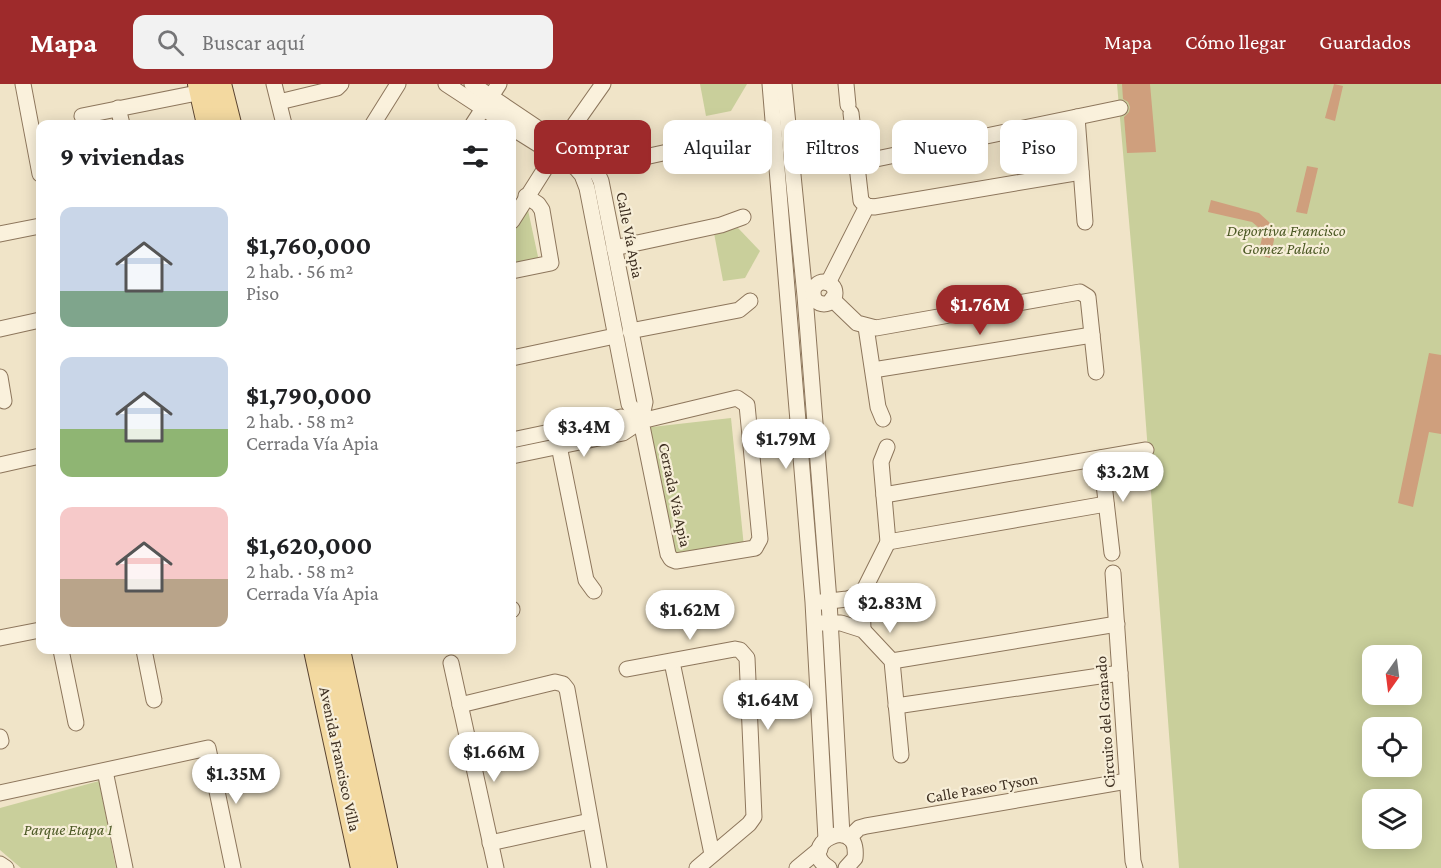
<!DOCTYPE html>
<html lang="es">
<head>
<meta charset="utf-8">
<style>
	:root { --surface:#fff; --page:#f2f2f2; --text:#202124; --muted:#757577; --accent:#9e2a2b }
	body { margin:0; font-family:"Crimson Pro",serif; background:var(--page); color:var(--text); height:100vh; display:flex; flex-direction:column; font-size:22px; white-space:nowrap }
	* { box-sizing:border-box; margin:0 }
	p { font-size:20px; color:var(--muted) }
	.icon { flex:none; width:33px; height:33px; fill:none; stroke:currentColor; stroke-width:2; stroke-linecap:round; stroke-linejoin:round }
	.map { position:relative; flex:1; overflow:hidden }
	.side { position:absolute; left:36px; top:36px; width:480px; height:534px; display:flex; flex-direction:column; background:var(--surface); border-radius:12px; box-shadow:0 3px 15px #0003 }
	.side>* { flex:none }
	.hud { position:absolute; left:534px; top:36px; width:570px; height:54px; display:flex; gap:12px }
	.needle { width:39px; rotate:194deg }
	.fabs { position:absolute; left:1362px; top:561px; display:grid; gap:12px }
	.fabs a { display:grid; place-items:center; width:60px; height:60px; border-radius:12px; background:var(--surface); box-shadow:0 3px 15px #0003; font-size:30px }
	.price { position:absolute; translate:-50% -51px; padding:0 14px; border-radius:21px; background:#fff; color:#222; font-size:20px; line-height:39px; filter:drop-shadow(0 2px 3px #0008) }
	.price::after { content:''; position:absolute; left:50%; top:36px; width:18px; height:14px; margin-left:-9px; background:inherit; clip-path:polygon(0 0,100% 0,50% 100%) }
	.price.selected { background:var(--accent); color:#fff }
	ul { padding:0; list-style:none }
	li { display:flex; align-items:center; gap:18px; height:150px; padding:0 24px }
	li span { display:grid; place-items:center; flex:none; width:168px; height:120px; border-radius:12px; color:#555 }
	li>.icon { margin-inline-start:auto }
	span .icon { width:72px; height:72px; fill:#fffc; stroke-width:1 }
	li b { font-size:26px }
	h2 { display:flex; justify-content:space-between; align-items:center; height:72px; padding:0 24px; font-size:26px }
	.chip { padding:0 21px; border-radius:12px; background:var(--surface); box-shadow:0 3px 15px #0003; font-size:21px; line-height:54px }
	.chip.selected { background:var(--accent); color:#fff }
	header { display:flex; align-items:center; gap:36px; box-sizing:border-box; height:84px; padding:0 30px; background:var(--accent); color:#fff }
	header strong { font-size:28px }
	nav { display:flex; gap:33px; margin-inline-start:auto; font-size:21px }
	.search { width:420px; height:54px; background:var(--page); display:flex; align-items:center; gap:15px; box-sizing:border-box; padding:0 21px; border-radius:12px; color:var(--muted); font-size:22px }
	.map>svg:first-child { display:block }
	.green { fill:#c9cf9b; fill-rule:evenodd }
	.building { fill:#cf9f7d }
	.lines { fill:none; stroke-linecap:round; stroke-linejoin:round }
	.minor-casing { stroke:#8d765c; stroke-width:17 }
	.primary-casing { stroke:#5b4430; stroke-width:26 }
	.minor { stroke:#faf1dc; stroke-width:15 }
	.primary { stroke:#f3d9a0; stroke-width:24 }
	.labels { text-anchor:middle; dominant-baseline:central; stroke-width:4.5; stroke-linejoin:round; paint-order:stroke }
	.park-label { font-size:16px; font-style:italic; fill:#4d5a26; stroke:#f7eed8 }
	.street-label { font-size:16px; fill:#3d2e20; stroke:#f7eed8 }
</style>
</head>
<body>
<header>
<strong>Mapa</strong>
<div class="search"><svg class="icon" aria-label="search" viewBox="0 0 24 24"><circle cx="10" cy="10" r="6"/><path d="M15 15l6 6"/></svg>Buscar aquí</div>
<nav><a>Mapa</a><a>Cómo llegar</a><a>Guardados</a></nav>
</header>
<div class="map">
<svg width="1441" height="784" viewBox="0 0 1441 784">
	<rect width="100%" height="100%" fill="#f0e4c8"/>
	<!-- green -->
	<g class="green">
		<polygon points="700,0 747,0 731,27 706,32"/>
		<path d="M1117 0H1441V784H1179L1141 274ZM1372 572H1412V610H1372ZM1372 644H1412V682H1372ZM1372 716H1412V754H1372Z"/>
		<polygon points="528,126 540,182 512,187 512,131"/>
		<polygon points="738,144 760,167 745,194 723,197 714,149"/>
		<polygon points="731,334 744,463 665,476 643,344"/>
		<polygon points="99,697 116,784 21,784 0,766 0,724"/>
	</g>
	<!-- building -->
	<g class="building">
		<polygon points="1122,0 1150,0 1156,68 1127,69 1124,33 1129,28 1130,23 1128,18 1123,15"/>
		<polygon points="1334,0 1343,2 1335,37 1325,34"/>
		<polygon points="1307,82 1318,84 1307,130 1296,128"/>
		<polygon points="1211,116 1259,129 1269,138 1274,147 1274,156 1270,174 1258,171 1262,154 1262,148 1258,143 1252,138 1208,128"/>
		<polygon points="1429,269 1441,271 1441,350 1429,348 1413,423 1398,419"/>
	</g>
	<g class="lines">
		<defs>
			<g id="minor">
				<polyline points="23,0 40,90"/>
				<polyline points="274,0 284,40"/>
				<polyline points="446,0 507,40"/>
				<polyline points="472,0 588,78 595,84 601,97 645,318 641,337 668,470 671,475 676,477 755,464 760,455 747,321 737,314 641,337 623,349 512,372"/>
				<polyline points="770,0 813,518 826,755"/>
				<polyline points="784,0 805,212 829,517 842,751"/>
				<polyline points="846,0 848,21"/>
				<polyline points="279,18 337,4 341,0"/>
				<polyline points="118,24 122,40"/>
				<polyline points="851,29 861,117 867,122 874,123 1081,88"/>
				<polyline points="82,32 202,8"/>
				<polyline points="1077,33 1085,138"/>
				<polyline points="373,40 398,0"/>
				<polyline points="473,40 499,0"/>
				<polyline points="512,44 576,84 582,91 587,104 629,320 641,337"/>
				<polyline points="857,79 1120,24"/>
				<polyline points="587,88 595,84 731,54"/>
				<polyline points="512,137 560,61 603,0"/>
				<polyline points="0,150 40,142"/>
				<polyline points="614,164 721,141 743,133"/>
				<polyline points="512,187 551,179 542,126 538,120 526,112"/>
				<circle cx="824" cy="209" r="11"/>
				<polyline points="828,199 867,122"/>
				<polyline points="832,215 857,239 876,244 1080,208 1088,213 1096,288"/>
				<polyline points="866,243 878,323 883,335"/>
				<polyline points="0,245 40,236"/>
				<polyline points="630,247 739,226 750,217"/>
				<polyline points="512,274 615,252"/>
				<polyline points="873,286 1092,251"/>
				<polyline points="0,293 4,317"/>
				<polyline points="512,356 621,333 641,337"/>
				<polyline points="559,362 586,496 594,507"/>
				<polyline points="1101,374 1112,469"/>
				<polyline points="0,381 40,372"/>
				<polyline points="884,411 1146,366"/>
				<polyline points="888,458 1106,420"/>
				<polyline points="1113,489 1133,777 1135,784"/>
				<polyline points="821,518 847,515 862,510"/>
				<polyline points="512,525 512,526"/>
				<polyline points="821,539 841,539 863,546 892,577 901,671"/>
				<polyline points="863,546 862,510 888,458 881,378 887,363"/>
				<polyline points="0,554 40,546"/>
				<polyline points="61,566 76,639"/>
				<polyline points="144,566 154,616"/>
				<polyline points="892,577 1117,540"/>
				<polyline points="672,578 712,770"/>
				<polyline points="451,579 496,784"/>
				<polyline points="627,585 735,565 740,566 747,574 754,733 749,740 697,784"/>
				<polyline points="460,621 555,598 563,600 567,605 599,784"/>
				<polyline points="896,622 1120,589"/>
				<polyline points="0,653 1,657"/>
				<polyline points="105,687 125,784"/>
				<polyline points="0,709 208,664 233,784"/>
				<polyline points="849,754 859,744 866,742 1127,697"/>
				<polyline points="490,759 590,737"/>
				<polyline points="0,780 6,784"/>
				<polyline points="797,784 820,765"/>
				<path d="M829 784C793 762 860 727 855 774L846 784"/>
			</g>
			<g id="primary">
				<polyline points="200,0 209,40"/>
				<polyline points="219,0 229,40"/>
				<polyline points="316,566 363,784"/>
				<polyline points="338,566 385,784"/>
			</g>
		</defs>
		<!-- minor casing -->
		<use href="#minor" class="minor-casing"/>
		<!-- primary casing -->
		<use href="#primary" class="primary-casing"/>
		<!-- minor -->
		<use href="#minor" class="minor"/>
		<!-- primary -->
		<use href="#primary" class="primary"/>
	</g>
	<g class="labels">
		<!-- park labels -->
		<g class="park-label">
			<text x="1286" y="146">Deportiva Francisco<tspan x="1286" dy="18">Gomez Palacio</tspan></text>
			<text x="68" y="745">Parque Etapa 1</text>
		</g>
		<!-- street labels -->
		<g class="street-label">
			<text transform="translate(630 151) rotate(79)">Calle Vía Apia</text>
			<text transform="translate(675 411) rotate(78)">Cerrada Vía Apia</text>
			<text transform="translate(1105 638) rotate(-94)">Circuito del Granado</text>
			<text transform="translate(340 675) rotate(78)">Avenida Francisco Villa</text>
			<text transform="translate(982 704) rotate(-10)">Calle Paseo Tyson</text>
		</g>
	</g>
</svg>
<div class="fabs">
<a><svg class="needle" viewBox="-14 -14 28 28"><path d="M0-13l5 13h-10z" fill="#e53935"/><path d="M0 13l5-13h-10z" fill="#757577"/></svg></a>
<a><svg class="icon" aria-label="locate" viewBox="0 0 24 24"><circle cx="12" cy="12" r="6"/><path d="M12 2v4M12 18v4M2 12h4M18 12h4"/></svg></a>
<a><svg class="icon" aria-label="layers" viewBox="0 0 24 24"><path d="M12 4l9 5-9 5-9-5zM3 14l9 5 9-5"/></svg></a>
</div>
<b class="price selected" style="left:980px;top:252px">$1.76M</b>
<b class="price" style="left:584px;top:374px">$3.4M</b>
<b class="price" style="left:786px;top:386px">$1.79M</b>
<b class="price" style="left:1123px;top:419px">$3.2M</b>
<b class="price" style="left:890px;top:550px">$2.83M</b>
<b class="price" style="left:690px;top:557px">$1.62M</b>
<b class="price" style="left:768px;top:647px">$1.64M</b>
<b class="price" style="left:494px;top:699px">$1.66M</b>
<b class="price" style="left:236px;top:721px">$1.35M</b>
<div class="hud">
<a class="chip selected">Comprar</a>
<a class="chip">Alquilar</a>
<a class="chip">Filtros</a>
<a class="chip">Nuevo</a>
<a class="chip">Piso</a>
</div>
<section class="side">
<h2>9 viviendas<svg class="icon" aria-label="filters" viewBox="0 0 24 24"><path d="M4 7h16M4 17h16"/><circle cx="9" cy="7" r="2"/><circle cx="15" cy="17" r="2"/></svg></h2>
<ul>
<li><span style="background:linear-gradient(#c9d6e8 70%,#7fa58c 0)"><svg class="icon" aria-label="home" viewBox="0 0 24 24"><path d="M3 11l9-7 9 7M6 9v11h12V9"/></svg></span><div><b>$1,760,000</b><p>2 hab. · 56 m²</p><p>Piso</p></div></li>
<li><span style="background:linear-gradient(#c9d6e8 60%,#8fb573 0)"><svg class="icon" aria-label="home" viewBox="0 0 24 24"><path d="M3 11l9-7 9 7M6 9v11h12V9"/></svg></span><div><b>$1,790,000</b><p>2 hab. · 58 m²</p><p>Cerrada Vía Apia</p></div></li>
<li><span style="background:linear-gradient(#f6c9c9 60%,#b9a48a 0)"><svg class="icon" aria-label="home" viewBox="0 0 24 24"><path d="M3 11l9-7 9 7M6 9v11h12V9"/></svg></span><div><b>$1,620,000</b><p>2 hab. · 58 m²</p><p>Cerrada Vía Apia</p></div></li>
</ul>
</section>
</div>
</body>
</html>
